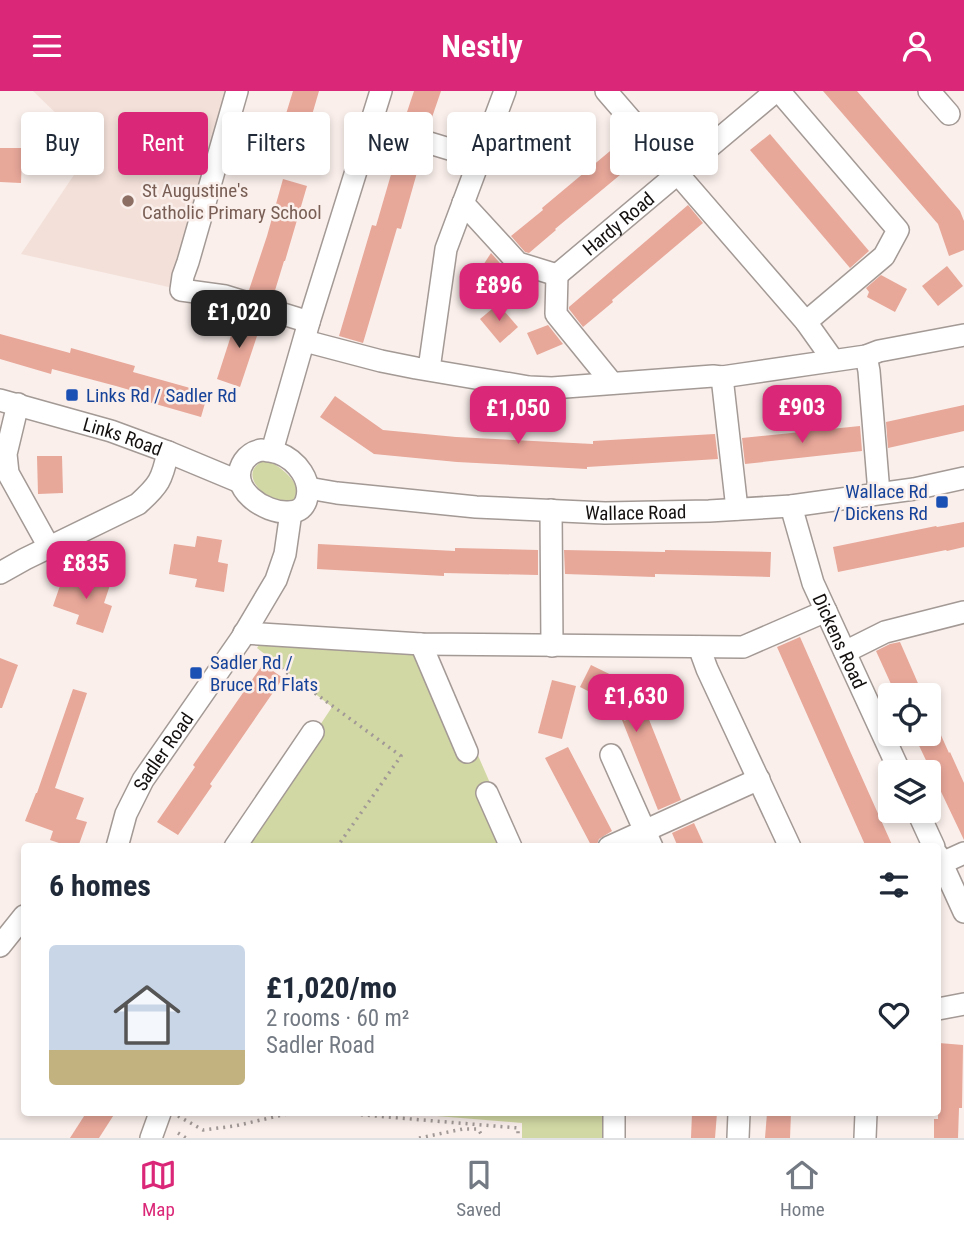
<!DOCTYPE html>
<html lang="en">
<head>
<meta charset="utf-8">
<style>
	:root { --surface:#fff; --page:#f6f6f7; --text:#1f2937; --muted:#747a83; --line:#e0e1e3; --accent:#db2777 }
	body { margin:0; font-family:"Roboto Condensed",sans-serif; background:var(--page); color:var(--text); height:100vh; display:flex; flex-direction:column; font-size:26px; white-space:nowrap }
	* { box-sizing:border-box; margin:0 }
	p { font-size:23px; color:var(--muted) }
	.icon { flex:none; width:38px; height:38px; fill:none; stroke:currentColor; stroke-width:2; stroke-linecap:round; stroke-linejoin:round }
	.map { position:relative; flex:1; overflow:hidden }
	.side { position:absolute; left:21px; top:752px; width:920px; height:273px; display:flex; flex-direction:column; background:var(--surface); border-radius:7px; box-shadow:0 4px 10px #0003 }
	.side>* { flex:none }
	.top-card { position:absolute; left:21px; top:21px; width:922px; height:63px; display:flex; gap:14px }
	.controls { position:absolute; left:878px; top:592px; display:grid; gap:14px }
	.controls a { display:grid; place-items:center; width:63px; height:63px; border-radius:7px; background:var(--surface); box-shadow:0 4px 10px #0003; font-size:35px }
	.price { position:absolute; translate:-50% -60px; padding:0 16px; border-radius:14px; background:var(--accent); color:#fff; font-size:23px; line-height:46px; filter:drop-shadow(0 2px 4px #0008) }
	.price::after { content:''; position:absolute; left:50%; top:42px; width:21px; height:16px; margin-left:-10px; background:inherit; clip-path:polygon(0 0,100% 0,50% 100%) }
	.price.current { background:#222; color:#fff }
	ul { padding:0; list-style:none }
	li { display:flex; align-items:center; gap:21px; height:175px; padding:0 28px }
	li+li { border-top:2px solid var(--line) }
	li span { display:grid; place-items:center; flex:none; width:196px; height:140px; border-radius:7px; color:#555 }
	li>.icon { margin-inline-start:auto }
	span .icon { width:84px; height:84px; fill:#fffc; stroke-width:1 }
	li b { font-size:30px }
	h2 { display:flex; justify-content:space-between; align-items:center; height:84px; padding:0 28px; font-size:30px }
	.pill { padding:0 24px; border-radius:7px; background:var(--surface); box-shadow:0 4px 10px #0003; font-size:24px; line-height:63px }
	.pill.current { background:var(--accent); color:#fff }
	header { display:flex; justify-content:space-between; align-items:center; height:91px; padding:0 28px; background:var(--accent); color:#fff; font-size:32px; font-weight:700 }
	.tab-bar { display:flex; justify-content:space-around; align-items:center; height:98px; border-top:2px solid var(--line); background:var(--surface); font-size:19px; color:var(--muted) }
	.tab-bar a { display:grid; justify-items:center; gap:4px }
	.tab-bar .current { color:var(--accent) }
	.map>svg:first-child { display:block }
	.built { fill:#f3e0d9 }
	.green { fill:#d2d8a4 }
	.building { fill:#e7a799 }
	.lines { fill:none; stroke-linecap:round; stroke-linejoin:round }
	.minor-casing { stroke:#a39995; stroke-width:24 }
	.path { stroke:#a19996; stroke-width:3.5; stroke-dasharray:2 5; stroke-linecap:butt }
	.minor { stroke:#fff; stroke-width:21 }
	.education-dot { fill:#8d6e63; stroke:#faefeb; stroke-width:2.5 }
	.transit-dot { fill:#1a4fb4; stroke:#faefeb; stroke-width:2.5 }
	.labels { text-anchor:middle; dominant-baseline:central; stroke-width:5; stroke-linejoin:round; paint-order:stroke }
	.education-label { font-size:19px; fill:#785e54; stroke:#faefeb; text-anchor:start }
	.street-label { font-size:19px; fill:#13100f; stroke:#faefeb }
	.transit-label { font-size:19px; fill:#164399; stroke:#faefeb; text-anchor:start }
</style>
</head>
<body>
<header><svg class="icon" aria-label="menu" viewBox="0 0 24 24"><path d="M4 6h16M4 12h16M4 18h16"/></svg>Nestly<svg class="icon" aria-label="person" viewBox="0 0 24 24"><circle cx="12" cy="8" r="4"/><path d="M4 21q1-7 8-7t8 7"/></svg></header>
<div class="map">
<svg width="964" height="1047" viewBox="0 0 964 1047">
	<rect width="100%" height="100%" fill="#faefeb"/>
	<!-- built -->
	<polygon class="built" points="33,0 232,0 173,197 21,163 92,57"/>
	<!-- green -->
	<g class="green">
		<path d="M261 371C266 371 268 370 272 372 283 377 307 398 293 409 281 420 233 388 261 371Z"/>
		<polygon points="269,540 428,550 518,756 239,756 332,616 257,557"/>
		<polygon points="400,1022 610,1022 611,1047 522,1047 522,1032"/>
	</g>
	<!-- building -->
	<g class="building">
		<polygon points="293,0 319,0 305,48 309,49 298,84 275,76 286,37 282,36"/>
		<polygon points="414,0 441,0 428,38 404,30"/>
		<polygon points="823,0 857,0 960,120 964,130 964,159 949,165 938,133"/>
		<polygon points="770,43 869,160 850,177 750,59"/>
		<polygon points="628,45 644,64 555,138 556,139 529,162 525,161 511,145 543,119 542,117"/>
		<polygon points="399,56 422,64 401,138 397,137 363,252 339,245 372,134 376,135"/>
		<polygon points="0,57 22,57 21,92 0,91"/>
		<polygon points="283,88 307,95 285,170 284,170 273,206 249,199 267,145"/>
		<polygon points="688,114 703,132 612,209 613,211 583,236 569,218 569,216"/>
		<polygon points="491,162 507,180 494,200 474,188"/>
		<polygon points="947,175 963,195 938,215 922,195"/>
		<polygon points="881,184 907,198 895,221 867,206 869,201 866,197"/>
		<polygon points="498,213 518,236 500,252 480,228"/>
		<polygon points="238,223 262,230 240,296 217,288"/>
		<polygon points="548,234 563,253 537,264 527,242"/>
		<polygon points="0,243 70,262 71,257 135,275 133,281 208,302 201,326 138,308 140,302 116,295 52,278 51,283 0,268"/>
		<polygon points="335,305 383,339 456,346 593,353 593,350 715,343 718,368 587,376 587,378 457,371 374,363 320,326"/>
		<polygon points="964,314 964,340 888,357 886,331"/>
		<polygon points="860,335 862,360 745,373 742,347"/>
		<polygon points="37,365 62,365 63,402 38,403"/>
		<polygon points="964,431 964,456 947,460 946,459 838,481 833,456 936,435 937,436"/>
		<polygon points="197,445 222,449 218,471 228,473 224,501 195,496 197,488 169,483 174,453 195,456"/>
		<polygon points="318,453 455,460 455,457 538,459 538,484 444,482 444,485 317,478"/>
		<polygon points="564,459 665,461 665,459 771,461 770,486 655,483 655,486 565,483"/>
		<polygon points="87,483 111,491 104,512 112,515 103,542 76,533 79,524 53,515 63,486 84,493"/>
		<polygon points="800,546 850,660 893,756 866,756 825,664 777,556"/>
		<polygon points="900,551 914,583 923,604 896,604 876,560 890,553"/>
		<polygon points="0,567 18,574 2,617 0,617"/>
		<polygon points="263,573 283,587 210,693 212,695 178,744 157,731 195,676 193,674"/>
		<polygon points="591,574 640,598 624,630 646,621 681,709 658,719 616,614 580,596"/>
		<polygon points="552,589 576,595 562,648 538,642"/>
		<polygon points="73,598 87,602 55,697 84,707 76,728 87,731 78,756 71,756 50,749 53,740 25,730 36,702 37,702"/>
		<polygon points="913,642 940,642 949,662 950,661 964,692 964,749"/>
		<polygon points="568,656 612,740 599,748 596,756 592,756 545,667"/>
		<polygon points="694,732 705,756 678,756 672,742"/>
		<polygon points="939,952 963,954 962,1017 959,1017 958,1047 934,1047 934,1028 938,1028"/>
		<polygon points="86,1022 115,1022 99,1047 70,1047"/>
		<polygon points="692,1022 717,1022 715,1047 691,1047"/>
		<polygon points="767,1022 791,1022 790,1047 765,1047"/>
	</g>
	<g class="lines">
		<defs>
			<g id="minor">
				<polyline points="237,0 188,171 183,185 181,199 225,205 309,231"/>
				<polyline points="606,0 806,231 833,269"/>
				<polyline points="779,0 898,139 884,165 806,231"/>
				<polyline points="929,0 949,23"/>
				<polyline points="370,34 479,67"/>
				<polyline points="463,112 518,172 557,184"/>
				<path id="s1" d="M557 184 776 0"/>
				<polyline points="557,184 556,223 612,292"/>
				<polyline points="305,250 381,270 416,277 529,296 552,297 713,285 722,286 866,265 879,260 964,244"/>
				<polyline points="866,265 869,280 879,402"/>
				<polyline points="429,278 446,158 505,0"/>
				<polyline points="722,286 737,418"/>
				<path id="s2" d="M0 309 111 340 168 361 240 391"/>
				<polyline points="18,313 6,363 8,382 49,456"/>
				<path d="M262 359C268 360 273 360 278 362 297 369 313 390 306 410 303 418 297 421 289 421 265 423 226 397 244 370 249 363 254 360 262 359Z"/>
				<polyline points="272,360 309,231 381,0"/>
				<path id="s3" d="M308 397 337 402 476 416 605 422 709 420 791 415 914 398 964 387"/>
				<path id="s4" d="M791 415 813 492 900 681"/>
				<polyline points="551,419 552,555"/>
				<path d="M0 482 25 468 138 413C159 394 162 389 168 361"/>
				<polyline points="244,542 421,553 743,556 826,520"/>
				<polyline points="421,553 467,661"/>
				<polyline points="699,556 707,578 790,756"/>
				<polyline points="845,561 885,541 964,521"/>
				<polyline points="611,664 652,756"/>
				<polyline points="487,702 511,756"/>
				<polyline points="917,719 934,756"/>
				<path id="s5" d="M117 756 126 723 143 689 241 548 276 489 285 463 291 421"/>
				<polyline points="235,756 313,641"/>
				<polyline points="609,756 759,688"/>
				<polyline points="938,764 964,821"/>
				<polyline points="942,772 964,762"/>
				<polyline points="0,855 24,825"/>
				<polyline points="938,918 964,913"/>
				<polyline points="151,1047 160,1022"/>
				<polyline points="614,1047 614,1022"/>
				<polyline points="738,1047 739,1022"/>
				<polyline points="865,1047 866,1022"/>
			</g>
		</defs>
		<!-- minor casing -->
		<use href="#minor" class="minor-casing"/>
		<!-- path -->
		<g class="path">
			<polyline points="264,565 401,665 337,756"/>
			<polyline points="340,1022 518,1037 518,1047"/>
			<polyline points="178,1025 203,1039 235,1035 291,1022"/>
			<polyline points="178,1042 186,1047"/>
			<polyline points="419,1047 463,1038 478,1038 483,1046"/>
		</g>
		<!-- minor -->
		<use href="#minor" class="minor"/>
	</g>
	<!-- markers -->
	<circle class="education-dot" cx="128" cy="110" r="7"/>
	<g class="transit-dot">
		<rect x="65" y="297" width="14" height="14" rx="3.5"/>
		<rect x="935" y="404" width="14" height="14" rx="3.5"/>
		<rect x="189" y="575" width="14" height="14" rx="3.5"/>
	</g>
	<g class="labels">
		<!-- education labels -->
		<g class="education-label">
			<text x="142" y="99">St Augustine's<tspan x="142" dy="22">Catholic Primary School</tspan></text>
		</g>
		<!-- street labels -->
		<g class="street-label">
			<text stroke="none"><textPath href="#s1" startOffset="80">Hardy Road</textPath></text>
			<text stroke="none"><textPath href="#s2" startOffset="128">Links Road</textPath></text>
			<text stroke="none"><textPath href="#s3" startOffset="329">Wallace Road</textPath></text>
			<text stroke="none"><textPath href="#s4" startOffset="144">Dickens Road</textPath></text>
			<text stroke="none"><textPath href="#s5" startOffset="107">Sadler Road</textPath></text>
		</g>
		<!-- transit labels -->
		<g class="transit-label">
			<text x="86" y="304">Links Rd / Sadler Rd</text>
			<text x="928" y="400" text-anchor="end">Wallace Rd<tspan x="928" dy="22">/ Dickens Rd</tspan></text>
			<text x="210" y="571">Sadler Rd /<tspan x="210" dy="22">Bruce Rd Flats</tspan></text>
		</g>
	</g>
</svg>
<div class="controls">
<a><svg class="icon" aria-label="locate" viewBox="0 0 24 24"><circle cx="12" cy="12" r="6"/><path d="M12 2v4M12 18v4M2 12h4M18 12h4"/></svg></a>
<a><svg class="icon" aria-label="layers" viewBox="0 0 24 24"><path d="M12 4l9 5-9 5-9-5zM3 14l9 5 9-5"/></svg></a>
</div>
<b class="price" style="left:499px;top:232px">£896</b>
<b class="price current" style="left:239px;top:259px">£1,020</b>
<b class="price" style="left:802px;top:354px">£903</b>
<b class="price" style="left:518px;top:355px">£1,050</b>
<b class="price" style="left:86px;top:510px">£835</b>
<b class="price" style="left:636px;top:643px">£1,630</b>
<div class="top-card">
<a class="pill">Buy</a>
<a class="pill current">Rent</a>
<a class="pill">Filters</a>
<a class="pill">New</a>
<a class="pill">Apartment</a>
<a class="pill">House</a>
</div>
<section class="side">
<h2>6 homes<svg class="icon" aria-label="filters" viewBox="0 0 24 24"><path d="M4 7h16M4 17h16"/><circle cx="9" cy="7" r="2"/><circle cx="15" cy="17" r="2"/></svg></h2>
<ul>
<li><span style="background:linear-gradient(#c9d6e8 75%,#c2b280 0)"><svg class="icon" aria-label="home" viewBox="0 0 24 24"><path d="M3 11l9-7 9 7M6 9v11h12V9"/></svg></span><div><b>£1,020/mo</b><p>2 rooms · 60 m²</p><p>Sadler Road</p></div><svg class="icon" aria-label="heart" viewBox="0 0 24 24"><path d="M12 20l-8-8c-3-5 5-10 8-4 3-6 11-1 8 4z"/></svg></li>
</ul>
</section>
</div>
<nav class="tab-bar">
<a class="current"><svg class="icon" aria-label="map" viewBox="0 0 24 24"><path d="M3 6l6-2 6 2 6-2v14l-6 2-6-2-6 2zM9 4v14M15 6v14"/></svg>Map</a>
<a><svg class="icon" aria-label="saved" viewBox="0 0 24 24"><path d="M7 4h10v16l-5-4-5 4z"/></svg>Saved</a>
<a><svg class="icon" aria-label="home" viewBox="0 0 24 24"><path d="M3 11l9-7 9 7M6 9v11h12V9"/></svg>Home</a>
</nav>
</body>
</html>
